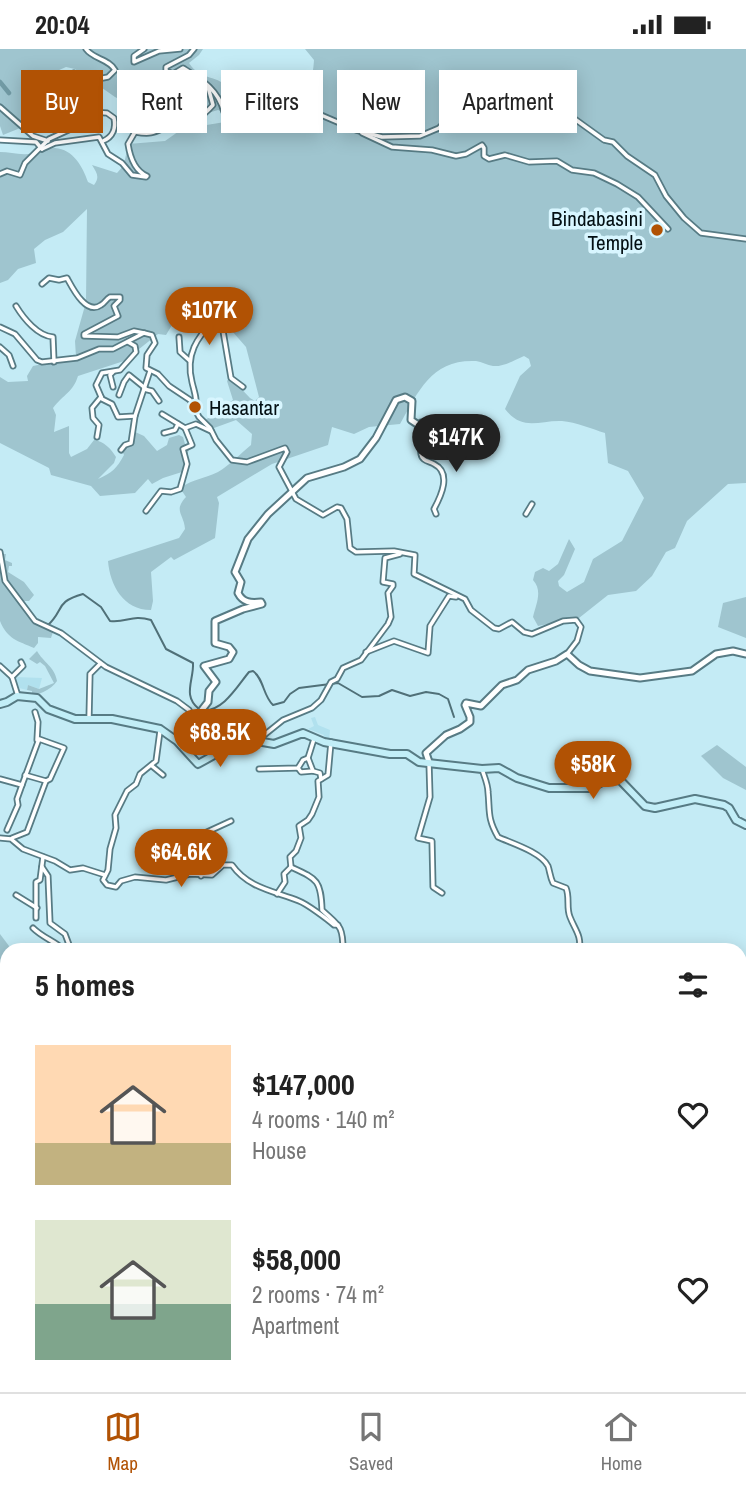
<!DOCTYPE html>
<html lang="en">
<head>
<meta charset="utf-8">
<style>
	:root { --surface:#fff; --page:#f2f2f2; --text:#222; --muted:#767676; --line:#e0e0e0; --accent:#b15204 }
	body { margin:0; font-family:"Archivo Narrow",sans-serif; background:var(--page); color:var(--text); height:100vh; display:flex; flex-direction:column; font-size:26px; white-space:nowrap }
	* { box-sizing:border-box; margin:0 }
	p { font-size:23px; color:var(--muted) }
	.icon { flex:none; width:38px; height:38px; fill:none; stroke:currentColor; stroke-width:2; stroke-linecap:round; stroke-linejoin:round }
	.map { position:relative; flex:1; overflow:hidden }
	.side { position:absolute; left:0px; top:894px; width:747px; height:450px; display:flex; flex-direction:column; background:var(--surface); border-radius:21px 21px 0 0; box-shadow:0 4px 18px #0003 }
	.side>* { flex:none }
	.top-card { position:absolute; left:21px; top:21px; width:705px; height:63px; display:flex; gap:14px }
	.price { position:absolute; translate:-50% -60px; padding:0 16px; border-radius:24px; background:var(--accent); color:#fff; font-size:23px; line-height:46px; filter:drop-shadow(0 2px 4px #0008) }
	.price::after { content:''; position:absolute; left:50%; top:42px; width:21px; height:16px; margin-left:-10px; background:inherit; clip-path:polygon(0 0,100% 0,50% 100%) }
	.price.on { background:#222; color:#fff }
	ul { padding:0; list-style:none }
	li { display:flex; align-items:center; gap:21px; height:175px; padding:0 35px }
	li span { display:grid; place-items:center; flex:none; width:196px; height:140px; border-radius:0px; color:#555 }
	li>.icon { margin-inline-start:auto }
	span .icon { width:84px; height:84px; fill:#fffc; stroke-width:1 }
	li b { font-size:30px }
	h2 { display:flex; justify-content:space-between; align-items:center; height:84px; padding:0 35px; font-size:30px }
	.pill { padding:0 24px; border-radius:0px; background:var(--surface); box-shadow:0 4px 18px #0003; font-size:24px; line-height:63px }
	.pill.on { background:var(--accent); color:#fff }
	.status { display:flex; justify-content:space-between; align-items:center; height:49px; padding:0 35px; background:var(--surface); direction:ltr }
	.status svg { height:19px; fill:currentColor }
	.dock { display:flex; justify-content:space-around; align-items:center; height:98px; border-top:2px solid var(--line); background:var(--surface); font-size:19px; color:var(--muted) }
	.dock a { display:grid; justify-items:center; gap:4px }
	.dock .on { color:var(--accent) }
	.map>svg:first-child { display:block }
	.built { fill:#b1e1ee }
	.green { fill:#9fc5cf }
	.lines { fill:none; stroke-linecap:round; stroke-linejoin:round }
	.stream { stroke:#507078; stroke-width:2 }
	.river { stroke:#719aa4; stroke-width:4.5 }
	.minor-casing { stroke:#577b84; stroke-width:7 }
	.tertiary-casing { stroke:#577b84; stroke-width:9 }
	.secondary-casing { stroke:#577b84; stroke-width:10 }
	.minor { stroke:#fff; stroke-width:3.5 }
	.tertiary { stroke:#fff; stroke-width:5 }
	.secondary { stroke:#c2eef7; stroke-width:6 }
	.poi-dot { fill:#b15204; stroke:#d8f6ff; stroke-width:2.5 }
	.labels { text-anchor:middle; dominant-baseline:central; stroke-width:7; stroke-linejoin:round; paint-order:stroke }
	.poi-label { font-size:21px; fill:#030f13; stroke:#d8f6ff; text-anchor:end }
</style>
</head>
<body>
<div class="status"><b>20:04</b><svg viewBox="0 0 49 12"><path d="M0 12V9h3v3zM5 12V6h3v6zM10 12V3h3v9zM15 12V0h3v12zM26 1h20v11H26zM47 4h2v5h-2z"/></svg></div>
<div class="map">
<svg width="746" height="1343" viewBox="0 0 746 1343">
	<rect width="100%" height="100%" fill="#c4ebf5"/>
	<!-- built -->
	<g class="built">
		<polygon points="15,628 42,629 39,640 28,636 27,641 19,639"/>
		<polygon points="315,668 318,676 330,681 329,692 323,691 324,686 308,680 314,677 311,669"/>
	</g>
	<!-- green -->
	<g class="green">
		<path d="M0 0H203L199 6 189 14C201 33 218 24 231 42L254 45 273 30 274 35 279 33 303 36C313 28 313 24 314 11L305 0H746V434L728 435 687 472 675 499 666 503 652 527 636 542 608 546 579 569 538 577 533 568C536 555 543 542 533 531L535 523 543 519 549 522 558 515 569 490 575 500 564 526 558 532 559 537 567 543 584 533 593 510 622 492 644 449 628 422 608 414 605 384C592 380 576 373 562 372 539 371 523 383 505 360L520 327 531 317 529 310 524 307C515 311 503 318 493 317 487 316 482 313 476 312 432 310 419 341 400 375L369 378 354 385 332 378 328 396 272 415 217 448 219 454 215 489 174 511 171 508 151 523 153 552 151 561C123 561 110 536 108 512L179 489 185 480C184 465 173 462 186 448L180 439C195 429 204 430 218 423 230 416 240 405 251 396L252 385 236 371 214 379 204 372 233 351 227 332 230 328 250 349 255 352 259 348 246 298 225 274 222 262 172 276 166 286 158 285 124 312 78 327C73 343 64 345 53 359L56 366 54 383 69 377V404L71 408 87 400 94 391C104 392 111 400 116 408L114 414 98 430C112 424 117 419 124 406L120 397 130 390 133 382 144 387 157 402 167 396 169 389 179 386 183 388 185 395 190 397 182 423 163 429 152 435 148 430 135 444 100 447 91 437 51 426 49 419 0 394V328L8 333 28 332 27 327 33 317 76 308 75 292 86 253 87 160 63 183 45 191 34 200 36 214 18 220 8 231 0 234V103C9 103 19 106 28 105 37 104 46 99 55 99 73 100 83 118 88 133L94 136C100 128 97 124 92 116L117 124 124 116 128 95 165 92 182 80 225 73 228 69 227 64 218 61 191 69 183 67 165 55 152 57 142 62 115 48 75 20 66 18 57 22 35 23 34 52 59 71 51 80 35 73 3 86 0 77Z"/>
		<path d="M0 505H6L5 511 12 514V517H9L8 523 24 533 34 546 29 552H22L33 571 53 583 51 589 38 588V594L34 599C18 592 7 590 0 572Z"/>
		<polygon points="746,548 746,589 718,578 723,554"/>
		<path d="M37 602C43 613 55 618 57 632 51 641 37 647 26 647L27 645H32V642L27 641 28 636 39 640 54 634 45 617 40 613 37 615 29 610Z"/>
		<polygon points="717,696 746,718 746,741 723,729 701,707"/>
		<polygon points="0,885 12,901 7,901 7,957 0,953"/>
		<polygon points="740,1200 746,1202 746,1343 122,1343 125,1337 740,1337"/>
	</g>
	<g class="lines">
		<!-- stream -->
		<g class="stream">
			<path d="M47 577C65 561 54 553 83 545L101 558 110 572C127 574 132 565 151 571L166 600 193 614C194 631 182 647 199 660"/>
			<path d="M203 661C223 663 238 636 249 623L253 622C264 630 263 647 273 656L284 653 290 645 299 639 338 634 362 648 379 647 392 641 410 647 426 643 439 645 448 650 454 668"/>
		</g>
		<!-- river -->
		<polyline class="river" points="0,33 9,44"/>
		<defs>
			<g id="minor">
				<polyline points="144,0 134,7 134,13 159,2 180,0"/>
				<path d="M194 0 189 6 166 18V22L173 25 183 19C202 31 218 40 224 63L227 64 230 58 231 46 234 45 238 48 270 51 279 58 300 57 356 81 382 88 420 87 439 79 447 71H453L482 69 517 75 530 71 572 68 604 91 613 93 627 107 655 126 666 147 684 169 701 184 746 190"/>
				<polyline points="73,36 74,24 88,32"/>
				<polyline points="0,58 33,87 48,92"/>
				<path d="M91 63 107 64 114 69C116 79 113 88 103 92"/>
				<polyline points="362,84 392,98 432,101 456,107 466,105 482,96 484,99 484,107 489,110 505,106 529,113 557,112 572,121 594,124 617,135 638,148 668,180"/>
				<polyline points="0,91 36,93 42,100"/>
				<path d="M42 100 55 94 99 88 108 105 122 114 132 126 146 128 147 127C135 122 130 108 128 95L135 83C153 86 152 83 168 78 190 71 195 76 213 56L208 38"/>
				<path d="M0 125 7 122 20 126 25 114 49 90 86 73 90 63 87 39 88 32 108 28 115 21C109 10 93 10 86 0"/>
				<path d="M42 235 49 229 59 231 67 229C72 238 86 267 101 256 105 254 106 250 110 248H120V251L114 257 118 267 84 285V287L118 288 134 282 144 284"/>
				<path d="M16 257C24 270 38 287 53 288L54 313"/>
				<polyline points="0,278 15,285 37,311 42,313 77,309 99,300 113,300 144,284 152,286 155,294 147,306 146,319 158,325 169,337 190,351 199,368 210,379 216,391 232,411 247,413 285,399 287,403 279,418 296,450 323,466 337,458 341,459 347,470 350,499 356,503 394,502 415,506 414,525 465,550 471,561 494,579 499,580 512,573 524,583 532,585 563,572 576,571 581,578 577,592 567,605"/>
				<polyline points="179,288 180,303 190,312"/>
				<polyline points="128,293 135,297 136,303 120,321 102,324 96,336 102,350 112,355 118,368 135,367 150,322"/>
				<polyline points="0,298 9,306 13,317"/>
				<polyline points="113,338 110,326 113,323"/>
				<polyline points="144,340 152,342 159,352"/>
				<polyline points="119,346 124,333 129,326 145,339"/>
				<path d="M195 360C198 351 194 342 192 333 185 305 197 289 215 269L221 270 231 329 243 338"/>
				<polyline points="162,365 185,379 196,375 211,382"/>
				<path d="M421 373C421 381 419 396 421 405 422 412 429 412 434 415 452 424 441 447 434 460L436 465"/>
				<polyline points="164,384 175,381 178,375"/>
				<polyline points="97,388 99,376 93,369 92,359 101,348"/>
				<polyline points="121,401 125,396 131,394 135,367"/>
				<polyline points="146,462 161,442 171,443 180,440 187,415 183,400 192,396 185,379"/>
				<polyline points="526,465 532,455"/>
				<polyline points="0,503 5,532 35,572 61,584 106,618 177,652 189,661 194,671 189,695 184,698"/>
				<polyline points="366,603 394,592 428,604 430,577 449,547 456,548"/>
				<polyline points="0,617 12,628 18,647"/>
				<polyline points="12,628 23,617 21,613"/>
				<polyline points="35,663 38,673 37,691"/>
				<polyline points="89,669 90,625 100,615"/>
				<path d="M160 682 156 712 140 725 136 735 127 742 115 766 116 779 110 800 108 821 103 831 107 836 116 838 121 832 135 828 166 831 190 825 212 826 223 816H232C248 839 274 842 299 852 307 855 327 870 334 876H338"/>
				<polyline points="314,690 308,709 313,722 320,724 321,730"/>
				<polyline points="261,693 263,687 283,671 312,659 321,651 331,633 337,630 343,619 361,611 388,575 391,568 388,544 393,537 393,535 383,533 385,509 400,505"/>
				<polyline points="429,714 430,748 418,789 432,792 433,838 442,844"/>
				<polyline points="152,717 163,726"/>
				<polyline points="298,719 301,723 313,722"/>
				<polyline points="259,720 298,719 303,711 308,709"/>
				<path d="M482 720C484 727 488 735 488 743 490 762 487 769 498 788 511 794 541 803 548 817 550 823 550 828 553 834L566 839C570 848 566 859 570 868 575 881 582 887 579 901"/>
				<polyline points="0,730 22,736 39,690 64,699 50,730 46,732"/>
				<polyline points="7,781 18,756 17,750 22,736"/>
				<polyline points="0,789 11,790 23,800 55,812 70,821 83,819 105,826"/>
				<polyline points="12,789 27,783 46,732 25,726"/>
				<polyline points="166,790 177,793 183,791 188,805 201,800"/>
				<polyline points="168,812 182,813 181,804 188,805"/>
				<polyline points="42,818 48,827 50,874 65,885 71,901"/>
				<polyline points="291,818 290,808 296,802 301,789 299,777 308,771 312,765 319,748 318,732 328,726 331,693"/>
				<path d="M291 818C317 830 321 831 322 861 339 877 343 876 343 901"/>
				<polyline points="201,827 198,819 206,815 198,791 205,789 207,783 231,772"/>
				<polyline points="277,845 285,833 284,825 291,818"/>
				<polyline points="16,846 37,859"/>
				<polyline points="36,869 36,833 40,831 43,808"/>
				<path d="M33 879C43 889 55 892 64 901"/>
				<polyline points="740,950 746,949"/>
				<polyline points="0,970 7,973"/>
				<polyline points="740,1145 746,1147"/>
				<polyline points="740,1171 746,1163"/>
				<polyline points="740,1202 746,1204"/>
				<polyline points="0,1227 7,1225"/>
			</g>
			<g id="tertiary">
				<path d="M194 671 208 653 209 642 216 633 204 617 229 610 233 603 229 598 215 594V572L243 560 262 555 261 553C251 554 243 554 238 544L241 533 235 523 248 490 268 465 307 429 344 418 360 410 376 389 396 351 405 348 412 352 411 371 420 377"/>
				<polyline points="429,713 426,704 446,686 460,680 470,673 470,668 465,656 466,654 481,657 502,636 517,631 528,621 556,612 567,605 579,616 590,622 640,629 692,622 716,605 733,602 746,605"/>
			</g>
			<polyline id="secondary" points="0,655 7,653 17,647 37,649 48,660 75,670 112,670 160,680 177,692 198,715 223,701 257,692 274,695 303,684 324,693 390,705 407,705 419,713 482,720 499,719 517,729 549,739 590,739 604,732 620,731 645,757 655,759 695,750 724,756 729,759 736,771 746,776"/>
		</defs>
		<!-- minor casing -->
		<use href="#minor" class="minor-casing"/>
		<!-- tertiary casing -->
		<use href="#tertiary" class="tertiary-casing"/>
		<!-- secondary casing -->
		<use href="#secondary" class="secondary-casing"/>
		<!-- minor -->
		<use href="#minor" class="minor"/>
		<!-- tertiary -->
		<use href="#tertiary" class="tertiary"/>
		<!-- secondary -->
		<use href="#secondary" class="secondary"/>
	</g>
	<!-- markers -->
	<g class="poi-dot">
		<circle cx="657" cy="181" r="7"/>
		<circle cx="195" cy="358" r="7"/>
	</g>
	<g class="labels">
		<!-- poi labels -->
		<g class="poi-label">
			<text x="643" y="169">Bindabasini<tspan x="643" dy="24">Temple</tspan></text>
			<text x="209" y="358" text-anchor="start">Hasantar</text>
		</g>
	</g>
</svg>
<b class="price" style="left:209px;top:298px">$107K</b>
<b class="price on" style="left:456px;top:425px">$147K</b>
<b class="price" style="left:220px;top:720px">$68.5K</b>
<b class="price" style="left:593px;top:752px">$58K</b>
<b class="price" style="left:181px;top:840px">$64.6K</b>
<div class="top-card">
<a class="pill on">Buy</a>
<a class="pill">Rent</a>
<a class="pill">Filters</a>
<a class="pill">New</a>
<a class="pill">Apartment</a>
</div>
<section class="side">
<h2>5 homes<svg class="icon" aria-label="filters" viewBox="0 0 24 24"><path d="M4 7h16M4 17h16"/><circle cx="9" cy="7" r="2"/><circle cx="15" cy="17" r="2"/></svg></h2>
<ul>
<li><span style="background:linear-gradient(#ffd9b3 70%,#c2b280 0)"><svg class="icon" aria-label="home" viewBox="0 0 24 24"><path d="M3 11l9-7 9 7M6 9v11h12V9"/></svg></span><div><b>$147,000</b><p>4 rooms · 140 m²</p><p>House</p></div><svg class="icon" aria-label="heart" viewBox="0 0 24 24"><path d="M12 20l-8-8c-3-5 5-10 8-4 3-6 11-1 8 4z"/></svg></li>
<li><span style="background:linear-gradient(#dfe7d0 60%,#7fa58c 0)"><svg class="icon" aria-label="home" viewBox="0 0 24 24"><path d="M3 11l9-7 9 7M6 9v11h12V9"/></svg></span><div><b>$58,000</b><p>2 rooms · 74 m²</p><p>Apartment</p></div><svg class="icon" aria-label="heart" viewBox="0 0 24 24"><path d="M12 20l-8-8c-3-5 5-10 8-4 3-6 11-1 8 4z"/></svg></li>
</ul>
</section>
</div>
<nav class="dock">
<a class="on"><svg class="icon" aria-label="map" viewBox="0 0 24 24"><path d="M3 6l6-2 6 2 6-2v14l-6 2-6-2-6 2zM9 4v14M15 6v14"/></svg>Map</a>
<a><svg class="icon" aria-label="saved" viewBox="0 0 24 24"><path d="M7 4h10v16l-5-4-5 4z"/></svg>Saved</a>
<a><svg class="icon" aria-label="home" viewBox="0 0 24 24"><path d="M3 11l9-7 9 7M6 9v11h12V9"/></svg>Home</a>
</nav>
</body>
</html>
